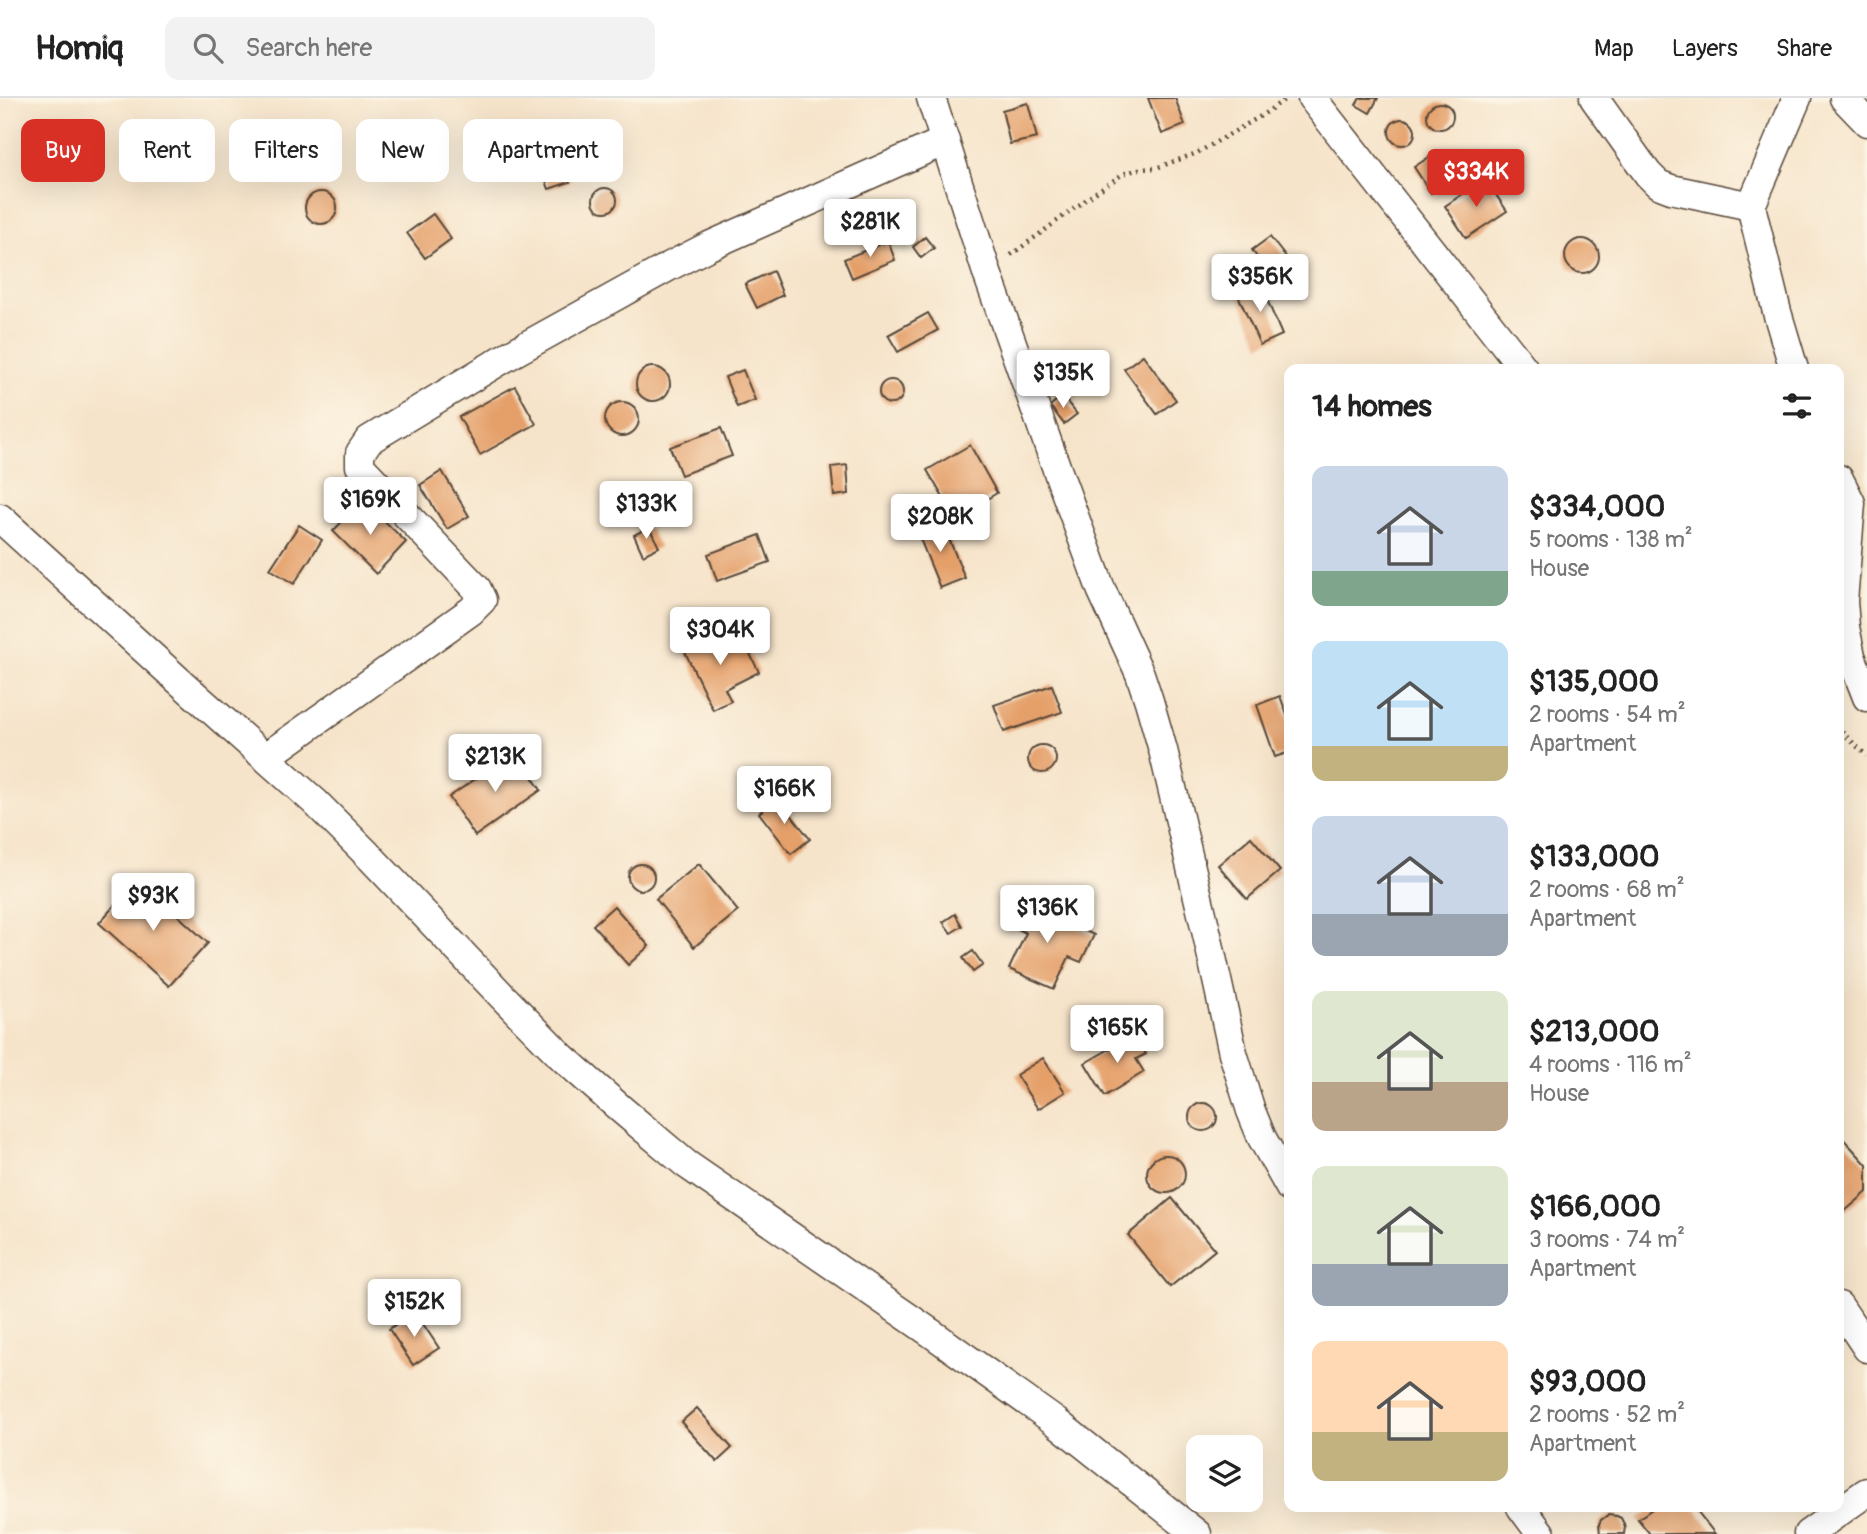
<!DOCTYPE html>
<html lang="en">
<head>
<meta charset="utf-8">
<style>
	:root { --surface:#fff; --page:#f2f2f2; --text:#222; --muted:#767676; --line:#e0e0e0; --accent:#d93025 }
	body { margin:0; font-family:Pangolin,sans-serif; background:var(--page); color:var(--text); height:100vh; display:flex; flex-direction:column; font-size:26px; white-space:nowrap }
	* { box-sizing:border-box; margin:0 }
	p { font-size:23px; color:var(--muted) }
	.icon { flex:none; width:38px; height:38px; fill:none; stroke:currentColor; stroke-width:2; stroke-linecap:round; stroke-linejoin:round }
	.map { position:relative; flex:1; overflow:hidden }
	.details { position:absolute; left:1284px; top:266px; width:560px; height:1148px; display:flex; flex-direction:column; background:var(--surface); border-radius:14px; box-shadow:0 7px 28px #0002 }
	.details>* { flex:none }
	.guide { position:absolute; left:21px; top:21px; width:665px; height:63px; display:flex; gap:14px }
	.fabs { position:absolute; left:1186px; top:1337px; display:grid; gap:14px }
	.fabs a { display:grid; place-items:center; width:77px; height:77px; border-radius:14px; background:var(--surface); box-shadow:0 7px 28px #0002; font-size:35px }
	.price { position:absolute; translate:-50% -60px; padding:0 16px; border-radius:7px; background:#fff; color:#222; font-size:23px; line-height:46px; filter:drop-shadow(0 2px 4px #0008) }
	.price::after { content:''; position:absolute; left:50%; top:42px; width:21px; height:16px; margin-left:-10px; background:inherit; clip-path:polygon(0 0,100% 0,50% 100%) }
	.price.selected { background:var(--accent); color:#fff }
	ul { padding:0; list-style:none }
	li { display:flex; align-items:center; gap:21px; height:175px; padding:0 28px }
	li span { display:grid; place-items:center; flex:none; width:196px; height:140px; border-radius:14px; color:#555 }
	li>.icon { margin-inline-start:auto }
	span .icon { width:84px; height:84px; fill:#fffc; stroke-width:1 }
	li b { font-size:30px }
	h2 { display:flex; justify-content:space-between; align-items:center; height:84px; padding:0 28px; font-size:30px }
	.pill { padding:0 24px; border-radius:14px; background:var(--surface); box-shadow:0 7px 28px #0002; font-size:24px; line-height:63px }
	.pill.selected { background:var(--accent); color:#fff }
	header { display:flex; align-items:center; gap:42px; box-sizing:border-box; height:98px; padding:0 35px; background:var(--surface); border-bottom:2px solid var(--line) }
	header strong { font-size:33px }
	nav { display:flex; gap:38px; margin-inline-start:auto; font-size:24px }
	.search { width:490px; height:63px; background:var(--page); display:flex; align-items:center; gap:18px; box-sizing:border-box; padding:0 24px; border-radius:14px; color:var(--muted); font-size:26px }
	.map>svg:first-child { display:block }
	.building { fill:#e5a06a }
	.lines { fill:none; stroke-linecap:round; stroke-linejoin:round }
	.street-casing { stroke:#574638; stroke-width:31 }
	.path { stroke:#574638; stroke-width:4.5; stroke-dasharray:2 5; stroke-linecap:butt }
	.street { stroke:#fff; stroke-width:28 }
</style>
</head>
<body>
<header>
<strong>Homiq</strong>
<div class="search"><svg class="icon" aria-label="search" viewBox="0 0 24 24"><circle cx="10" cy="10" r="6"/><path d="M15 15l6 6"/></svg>Search here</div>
<nav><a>Map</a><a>Layers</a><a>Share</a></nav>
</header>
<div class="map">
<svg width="1867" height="1436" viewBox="0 0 1867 1436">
	<rect width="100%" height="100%" fill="#fcf5e5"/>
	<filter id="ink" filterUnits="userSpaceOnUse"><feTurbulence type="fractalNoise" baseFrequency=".0143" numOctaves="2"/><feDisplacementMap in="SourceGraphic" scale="14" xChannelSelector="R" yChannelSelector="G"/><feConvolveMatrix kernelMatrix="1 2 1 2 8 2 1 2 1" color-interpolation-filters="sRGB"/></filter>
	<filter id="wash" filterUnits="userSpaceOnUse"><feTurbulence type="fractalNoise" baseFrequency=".00686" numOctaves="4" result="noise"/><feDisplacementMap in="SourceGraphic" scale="28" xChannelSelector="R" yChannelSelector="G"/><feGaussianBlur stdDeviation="1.57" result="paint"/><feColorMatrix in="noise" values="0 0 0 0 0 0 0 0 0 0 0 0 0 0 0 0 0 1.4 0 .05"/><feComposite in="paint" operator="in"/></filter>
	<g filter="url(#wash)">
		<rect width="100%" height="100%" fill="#f6e4ca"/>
		<g id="blocks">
			<!-- building -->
			<g class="building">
				<polygon points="1148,0 1175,0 1185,27 1162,36"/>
				<polygon points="1360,0 1378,0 1370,15 1356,7"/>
				<polygon points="1028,5 1037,40 1010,46 1002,12"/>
				<circle cx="1440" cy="18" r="13"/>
				<circle cx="1402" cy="34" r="13"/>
				<polygon points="558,51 570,84 549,91 537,59"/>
				<polygon points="1437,54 1454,80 1431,95 1414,69"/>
				<polygon points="1485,81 1507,113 1466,140 1445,108"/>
				<circle cx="605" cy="102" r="12"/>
				<circle cx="321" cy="110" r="16"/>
				<polygon points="433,116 451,141 425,160 407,135"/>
				<polygon points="925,139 934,150 921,160 913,149"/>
				<polygon points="1270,139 1287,161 1268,175 1252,152"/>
				<circle cx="1582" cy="158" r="17"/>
				<polygon points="888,143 895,162 852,180 844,161"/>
				<polygon points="773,173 783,197 757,210 745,186"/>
				<polygon points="1260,185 1282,237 1260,247 1237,195"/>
				<polygon points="928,215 938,232 898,254 888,237"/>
				<polygon points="1143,257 1176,302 1157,316 1124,271"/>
				<circle cx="653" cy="286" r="17"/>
				<polygon points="743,272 755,302 737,309 725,279"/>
				<circle cx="891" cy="294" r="12"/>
				<polygon points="515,288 536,326 480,357 459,319"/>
				<polygon points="1062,298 1077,316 1064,326 1050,308"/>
				<circle cx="622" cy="321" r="17"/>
				<polygon points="721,330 732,358 681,377 670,349"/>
				<polygon points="970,347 997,395 955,420 927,372"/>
				<polygon points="847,367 849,396 834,398 831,369"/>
				<polygon points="442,373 469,418 447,431 420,387"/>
				<polygon points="363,402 406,444 376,476 333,433"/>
				<polygon points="941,421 965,480 940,490 916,431"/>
				<polygon points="299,427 322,442 294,486 270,471"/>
				<polygon points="649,429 659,449 643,457 634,437"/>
				<polygon points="760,437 770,464 717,483 708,456"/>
				<polygon points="728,533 739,554 747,550 759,574 725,591 731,603 713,612 685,554"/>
				<polygon points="1052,587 1062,614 1004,634 994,607"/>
				<polygon points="1280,598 1290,625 1290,654 1275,659 1257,607"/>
				<circle cx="1042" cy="661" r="14"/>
				<polygon points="515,654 541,692 475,738 449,699"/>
				<polygon points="778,700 810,741 791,756 759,715"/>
				<polygon points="1251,739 1280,773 1247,801 1218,767"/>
				<circle cx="641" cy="779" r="13"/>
				<polygon points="699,766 738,813 694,849 656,801"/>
				<polygon points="138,781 208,845 169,888 99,825"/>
				<polygon points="1023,804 1094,837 1081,864 1069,859 1054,891 1009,871 1026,835 1012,828"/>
				<polygon points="614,808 649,848 628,867 593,827"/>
				<polygon points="955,816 962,828 951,835 943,824"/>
				<polygon points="973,853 983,867 973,874 963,860"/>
				<polygon points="1134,937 1146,956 1136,961 1144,974 1105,998 1085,965"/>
				<polygon points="1043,960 1065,994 1038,1011 1016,977"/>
				<circle cx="1203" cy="1019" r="14"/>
				<polygon points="1839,1036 1867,1067 1867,1094 1844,1114 1839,1109"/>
				<circle cx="1166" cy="1076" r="19"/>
				<polygon points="1172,1100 1215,1152 1170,1189 1128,1137"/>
				<polygon points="415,1214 439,1250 413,1267 389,1231"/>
				<polygon points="697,1310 732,1350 717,1364 681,1324"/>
				<polygon points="1655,1409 1694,1409 1715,1436 1650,1436 1638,1421"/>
				<polygon points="1608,1417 1617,1418 1621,1420 1625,1428 1624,1436 1600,1436 1599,1426 1601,1422"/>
			</g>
		</g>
	</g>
	<g filter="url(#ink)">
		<use href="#blocks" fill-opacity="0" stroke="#574638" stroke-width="2"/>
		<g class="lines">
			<defs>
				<g id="street">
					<polyline points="931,0 987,175 1058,374 1101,491 1140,576 1149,603 1163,652 1208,841 1233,955 1251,1013 1262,1040 1290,1090"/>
					<polyline points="1312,0 1524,271"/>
					<polyline points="1594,0 1648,76 1658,86 1671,91 1751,108 1797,0"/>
					<polyline points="1844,0 1867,24"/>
					<polyline points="1751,108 1777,214 1794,271"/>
					<polyline points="1839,381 1851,405 1843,503 1845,529 1851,558 1867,599"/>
					<polyline points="0,420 178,582 315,704 372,761 502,898 563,960 622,1012 686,1066 934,1237 1056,1324 1197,1436"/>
					<polyline points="266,659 471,513 482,502 477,491 360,368 360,355 369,342 513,255 670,168 709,148 945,43"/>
					<polyline points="1839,1208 1867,1250"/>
					<polyline points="1521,1409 1541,1436"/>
					<polyline points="1808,1436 1867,1394"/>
				</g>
			</defs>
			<!-- street casing -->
			<use href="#street" class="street-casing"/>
			<!-- path -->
			<g class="path">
				<polyline points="1011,157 1099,92 1123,76 1139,71 1156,70 1197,55 1261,18 1284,2"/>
				<polyline points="1839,627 1845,637 1867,658"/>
			</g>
			<!-- street -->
			<use href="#street" class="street"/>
		</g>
	</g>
</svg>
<div class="fabs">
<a><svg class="icon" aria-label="layers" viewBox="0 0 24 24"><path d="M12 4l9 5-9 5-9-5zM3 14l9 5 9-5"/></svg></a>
</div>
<b class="price selected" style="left:1476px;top:111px">$334K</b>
<b class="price" style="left:870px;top:161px">$281K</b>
<b class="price" style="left:1260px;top:216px">$356K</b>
<b class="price" style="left:1063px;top:312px">$135K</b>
<b class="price" style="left:370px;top:439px">$169K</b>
<b class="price" style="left:646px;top:443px">$133K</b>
<b class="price" style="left:940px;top:456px">$208K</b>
<b class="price" style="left:720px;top:569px">$304K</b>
<b class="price" style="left:495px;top:696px">$213K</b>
<b class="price" style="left:784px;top:728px">$166K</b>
<b class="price" style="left:153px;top:835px">$93K</b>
<b class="price" style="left:1047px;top:847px">$136K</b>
<b class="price" style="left:1117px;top:967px">$165K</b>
<b class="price" style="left:414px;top:1241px">$152K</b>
<div class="guide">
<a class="pill selected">Buy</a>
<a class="pill">Rent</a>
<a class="pill">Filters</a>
<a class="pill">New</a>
<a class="pill">Apartment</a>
</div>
<section class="details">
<h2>14 homes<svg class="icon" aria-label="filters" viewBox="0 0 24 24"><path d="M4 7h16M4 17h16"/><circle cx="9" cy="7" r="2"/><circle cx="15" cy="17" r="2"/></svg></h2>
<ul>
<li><span style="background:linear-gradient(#c9d6e8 75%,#7fa58c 0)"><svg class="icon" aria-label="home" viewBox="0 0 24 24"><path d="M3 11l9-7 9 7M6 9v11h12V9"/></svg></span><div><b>$334,000</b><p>5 rooms · 138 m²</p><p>House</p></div></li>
<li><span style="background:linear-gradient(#bfe0f5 75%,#c2b280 0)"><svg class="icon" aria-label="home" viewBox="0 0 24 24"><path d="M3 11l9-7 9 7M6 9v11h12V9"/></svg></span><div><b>$135,000</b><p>2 rooms · 54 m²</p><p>Apartment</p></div></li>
<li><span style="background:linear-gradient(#c9d6e8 70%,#9aa5b1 0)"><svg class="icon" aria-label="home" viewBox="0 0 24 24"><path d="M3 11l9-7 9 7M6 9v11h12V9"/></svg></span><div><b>$133,000</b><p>2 rooms · 68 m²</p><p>Apartment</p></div></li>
<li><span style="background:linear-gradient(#dfe7d0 65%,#b9a48a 0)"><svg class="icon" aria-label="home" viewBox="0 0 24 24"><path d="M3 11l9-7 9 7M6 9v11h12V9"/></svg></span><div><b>$213,000</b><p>4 rooms · 116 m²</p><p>House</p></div></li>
<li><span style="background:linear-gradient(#dfe7d0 70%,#9aa5b1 0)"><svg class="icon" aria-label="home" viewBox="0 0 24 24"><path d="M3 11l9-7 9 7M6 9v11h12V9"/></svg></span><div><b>$166,000</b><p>3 rooms · 74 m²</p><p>Apartment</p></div></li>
<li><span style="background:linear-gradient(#ffd9b3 65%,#c2b280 0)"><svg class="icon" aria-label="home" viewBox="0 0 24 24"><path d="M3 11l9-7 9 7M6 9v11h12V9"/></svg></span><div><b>$93,000</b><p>2 rooms · 52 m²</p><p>Apartment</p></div></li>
</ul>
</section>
</div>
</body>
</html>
